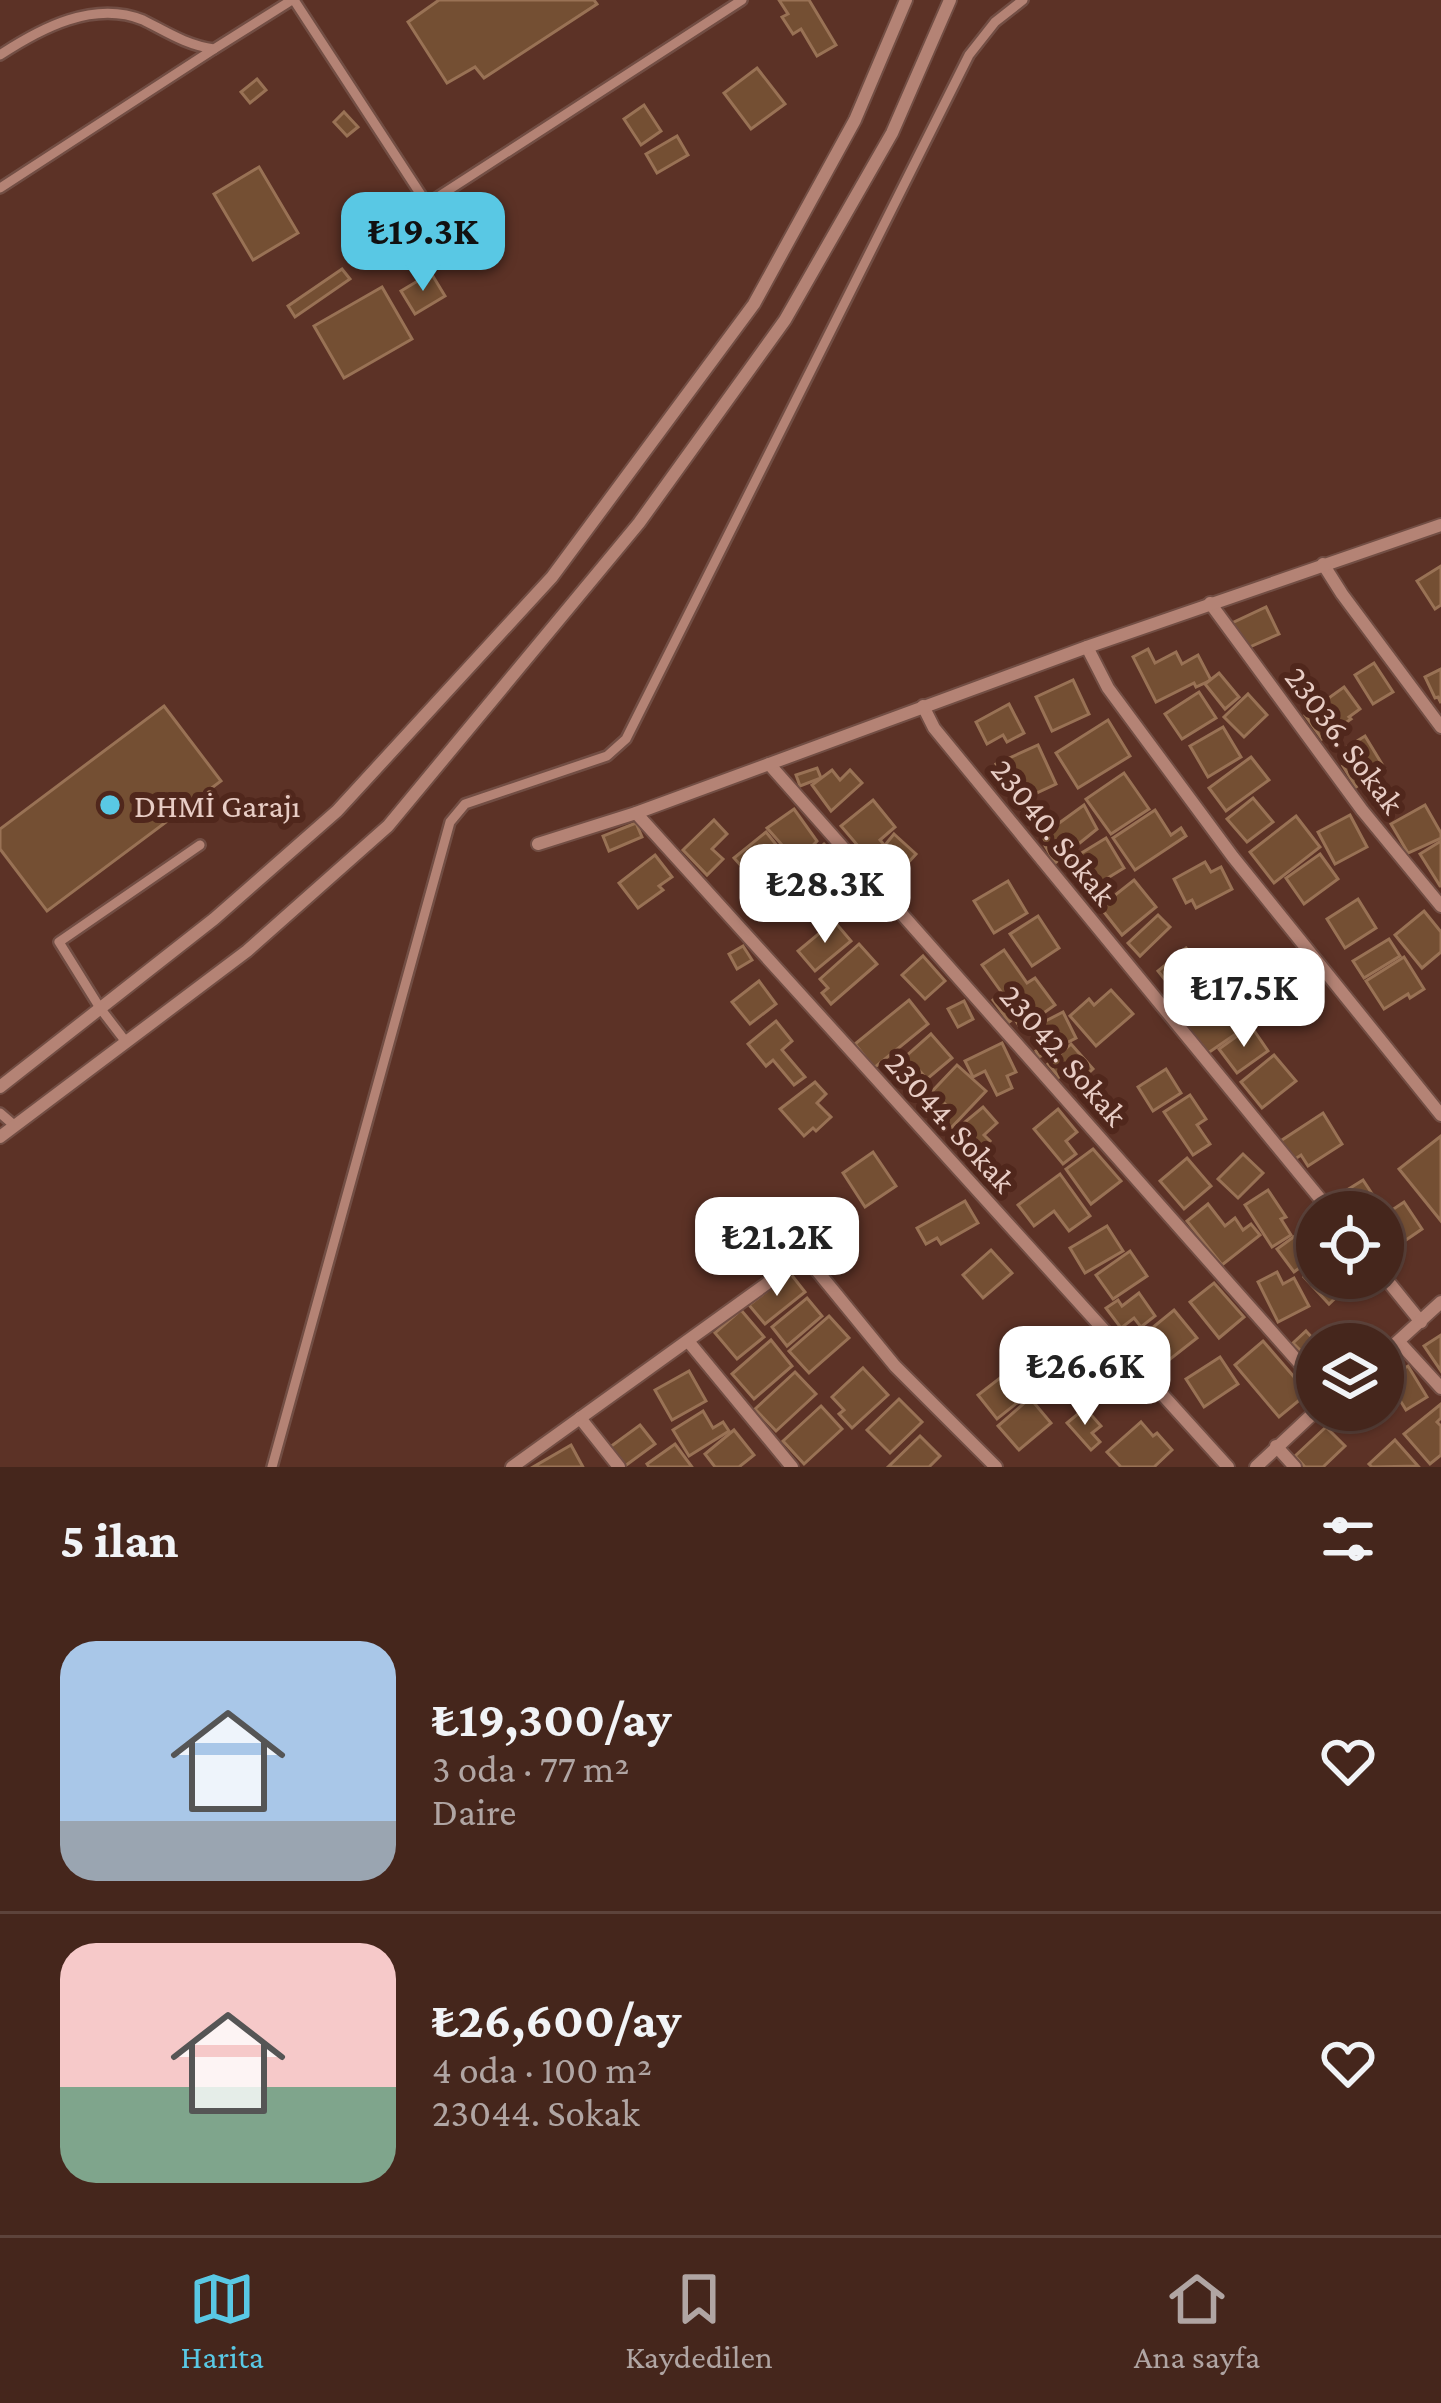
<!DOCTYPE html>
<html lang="tr">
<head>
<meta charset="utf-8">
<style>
	:root { --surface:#45261c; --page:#4f3229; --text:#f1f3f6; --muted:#b0a5a3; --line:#5d433b; --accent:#59c8e4 }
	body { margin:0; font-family:"Crimson Pro",serif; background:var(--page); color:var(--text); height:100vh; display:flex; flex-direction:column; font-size:45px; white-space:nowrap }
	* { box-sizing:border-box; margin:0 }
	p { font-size:39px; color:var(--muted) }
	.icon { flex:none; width:66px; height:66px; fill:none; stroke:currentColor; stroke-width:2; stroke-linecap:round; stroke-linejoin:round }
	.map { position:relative; height:1467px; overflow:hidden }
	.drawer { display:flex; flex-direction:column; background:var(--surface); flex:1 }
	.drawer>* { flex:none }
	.controls { position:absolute; left:1296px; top:1191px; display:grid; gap:24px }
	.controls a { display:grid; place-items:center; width:108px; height:108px; border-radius:50%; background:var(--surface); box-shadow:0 3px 9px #0004,0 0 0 3px var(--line); font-size:60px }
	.price { position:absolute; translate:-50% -102px; padding:0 27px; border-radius:24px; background:#fff; color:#222; font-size:39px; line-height:78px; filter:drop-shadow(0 3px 6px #0008) }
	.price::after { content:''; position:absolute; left:50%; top:72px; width:36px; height:27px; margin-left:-18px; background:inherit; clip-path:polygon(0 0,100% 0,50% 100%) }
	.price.selected { background:var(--accent); color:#111 }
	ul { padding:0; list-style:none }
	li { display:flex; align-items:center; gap:36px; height:300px; padding:0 60px }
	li+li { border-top:3px solid var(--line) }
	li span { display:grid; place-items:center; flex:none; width:336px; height:240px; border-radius:36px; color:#555 }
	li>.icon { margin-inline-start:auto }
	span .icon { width:144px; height:144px; fill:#fffc; stroke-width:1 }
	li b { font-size:51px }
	h2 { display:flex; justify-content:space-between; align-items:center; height:144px; padding:0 60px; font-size:51px }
	.tabs { display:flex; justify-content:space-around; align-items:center; height:168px; border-top:3px solid var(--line); background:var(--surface); font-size:33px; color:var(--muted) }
	.tabs a { display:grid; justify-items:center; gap:6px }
	.tabs .selected { color:var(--accent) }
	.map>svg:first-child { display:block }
	.building { fill:#744f33; stroke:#997255; stroke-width:3 }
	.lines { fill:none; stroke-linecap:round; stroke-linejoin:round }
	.service-casing { stroke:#724e44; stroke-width:14 }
	.minor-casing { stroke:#724e44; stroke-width:16 }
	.service { stroke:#b48375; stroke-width:9 }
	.minor { stroke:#b48375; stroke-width:12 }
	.poi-dot { fill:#59c8e4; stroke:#50271c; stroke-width:4.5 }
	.labels { text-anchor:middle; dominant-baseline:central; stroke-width:12; stroke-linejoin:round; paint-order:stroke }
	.street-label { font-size:33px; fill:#e8cdc5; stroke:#50271c }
	.poi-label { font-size:33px; fill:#e8cdc5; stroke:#50271c; text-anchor:start }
</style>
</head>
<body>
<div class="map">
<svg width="1441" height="1467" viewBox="0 0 1441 1467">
	<rect width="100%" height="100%" fill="#5c3226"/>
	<!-- building -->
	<g class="building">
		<polygon points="439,0 594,0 597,4 484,78 475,67 447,83 408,22"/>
		<polygon points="779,0 809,0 836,45 817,56 801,29 793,34 782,17 788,14"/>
		<polygon points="757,68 785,104 751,129 724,93"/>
		<polygon points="257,79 266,90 250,103 241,92"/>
		<polygon points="644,105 661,131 641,145 624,119"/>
		<polygon points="344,112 358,127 347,136 334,122"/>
		<polygon points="677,136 688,155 657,173 646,154"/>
		<polygon points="259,167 298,233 253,260 214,194"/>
		<polygon points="342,269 350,279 295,317 288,306"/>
		<polygon points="431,273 445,296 415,314 401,291"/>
		<polygon points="382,287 412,339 344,378 314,326"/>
		<polygon points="1441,566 1441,605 1435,609 1417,581"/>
		<polygon points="1266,607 1279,634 1245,649 1232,623"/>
		<polygon points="1148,649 1155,663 1176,652 1182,664 1198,655 1211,680 1196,687 1194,683 1156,702 1133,657"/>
		<polygon points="1374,663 1393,692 1373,704 1355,675"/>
		<polygon points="1441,669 1441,703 1438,697 1435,698 1425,677"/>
		<polygon points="1219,673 1239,697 1225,709 1205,684"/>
		<polygon points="1073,680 1089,714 1052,731 1036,697"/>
		<polygon points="1344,687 1360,709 1349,717 1351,719 1322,739 1305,715"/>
		<polygon points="1199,692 1216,718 1182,739 1165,714"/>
		<polygon points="1248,694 1267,715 1244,737 1224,717"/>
		<polygon points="1009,704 1024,733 1007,742 1003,735 987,744 976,722"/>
		<polygon points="164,706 221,781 47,911 0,849 0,829"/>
		<polygon points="1108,720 1130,756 1078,788 1056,753"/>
		<polygon points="1223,727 1241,757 1208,777 1190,746"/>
		<polygon points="1365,736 1385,769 1356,787 1343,766 1351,761 1344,749"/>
		<polygon points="1038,745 1056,784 1015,803 996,764"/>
		<polygon points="1251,757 1269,780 1226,811 1209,788"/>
		<polygon points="817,768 821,778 800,786 796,775"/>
		<polygon points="832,770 840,780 850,770 862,783 831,811 812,785"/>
		<polygon points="1124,773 1149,809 1111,834 1086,799"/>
		<polygon points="1253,798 1273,822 1247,842 1227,819"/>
		<polygon points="873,800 895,827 880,840 886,847 870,860 841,826"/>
		<polygon points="1084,805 1097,829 1055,863 1040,837"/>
		<polygon points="1425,805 1441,833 1441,838 1408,853 1391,824"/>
		<polygon points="794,809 817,841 797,862 767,828"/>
		<polygon points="1155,810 1171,835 1181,828 1186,836 1135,870 1113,838"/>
		<polygon points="1350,815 1367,847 1335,864 1318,832"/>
		<polygon points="1296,816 1320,847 1274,883 1250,852"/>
		<polygon points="714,820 727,834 712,849 723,859 707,875 683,850"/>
		<polygon points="636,823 642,837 609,851 603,836"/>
		<polygon points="766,832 799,873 790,881 796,889 776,905 734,858"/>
		<polygon points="894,834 916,854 896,876 881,863 892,851 885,845"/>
		<polygon points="1106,838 1124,868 1088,890 1070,860"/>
		<polygon points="1441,841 1441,886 1440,886 1420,854"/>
		<polygon points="824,844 853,874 842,884 833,875 823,883 804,863"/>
		<polygon points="1320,854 1338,879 1304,904 1286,878"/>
		<polygon points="655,855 672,877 659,886 663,890 638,908 619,883"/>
		<polygon points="1205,862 1211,872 1221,867 1232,889 1196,908 1192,900 1186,903 1174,879"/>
		<polygon points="1134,880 1156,907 1122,935 1100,907"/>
		<polygon points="1008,881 1027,913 994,933 974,901"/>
		<polygon points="1358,899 1376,928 1345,948 1327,919"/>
		<polygon points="1424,911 1441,932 1441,952 1422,968 1395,935"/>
		<polygon points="1158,915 1170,927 1140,956 1128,943"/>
		<polygon points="1038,916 1059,948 1032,966 1010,934"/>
		<polygon points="834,921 851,941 815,971 798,951"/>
		<polygon points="1389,939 1400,956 1364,978 1353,961"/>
		<polygon points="859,944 877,964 831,1004 822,993 828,988 820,979"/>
		<polygon points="743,946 752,960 737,969 729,954"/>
		<polygon points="1186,948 1202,968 1173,990 1158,971"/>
		<polygon points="1004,950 1027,983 1035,978 1055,1005 1021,1029 1014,1018 1009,1022 993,1000 1002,993 982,965"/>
		<polygon points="923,956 945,981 925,999 902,975"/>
		<polygon points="1404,957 1424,989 1410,998 1408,994 1384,1009 1366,981"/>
		<polygon points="1273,977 1276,987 1289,982 1293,994 1247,1010 1239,989"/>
		<polygon points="759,981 776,1004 750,1024 732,1002"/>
		<polygon points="1111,990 1133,1014 1096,1046 1070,1016 1089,999 1094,1005"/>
		<polygon points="1214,999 1240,1031 1208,1053 1182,1021"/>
		<polygon points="909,1000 928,1024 874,1068 855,1044"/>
		<polygon points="964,1001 973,1019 958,1027 948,1009"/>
		<polygon points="1063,1012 1076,1038 1039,1057 1036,1051 1044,1047 1034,1027"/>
		<polygon points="776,1021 792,1041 782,1050 805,1077 794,1085 773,1060 766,1066 748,1044"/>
		<polygon points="1251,1026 1268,1051 1237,1073 1219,1049"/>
		<polygon points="931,1034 952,1058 927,1079 918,1069 906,1079 895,1066"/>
		<polygon points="1002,1043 1016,1072 1007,1076 1012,1088 997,1095 985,1071 973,1077 965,1061"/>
		<polygon points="1071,1044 1093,1069 1080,1081 1069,1068 1059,1077 1048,1064"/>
		<polygon points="1274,1055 1296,1081 1262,1108 1241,1082"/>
		<polygon points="957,1065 986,1091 951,1128 942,1119 951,1110 945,1104 937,1114 923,1101"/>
		<polygon points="1166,1069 1181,1093 1153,1111 1138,1087"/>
		<polygon points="815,1082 826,1094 817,1103 831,1117 816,1131 813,1128 804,1136 780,1109"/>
		<polygon points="1190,1095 1206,1119 1197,1125 1210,1144 1193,1155 1164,1112"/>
		<polygon points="983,1107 997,1123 984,1135 990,1141 974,1155 953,1132"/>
		<polygon points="1058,1109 1077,1132 1066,1141 1076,1154 1063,1164 1034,1129"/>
		<polygon points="1323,1113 1342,1144 1308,1166 1301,1155 1292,1161 1279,1142"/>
		<polygon points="1441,1136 1441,1221 1399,1169"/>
		<polygon points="1093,1149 1121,1181 1091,1204 1066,1169"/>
		<polygon points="873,1152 896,1186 865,1207 843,1173"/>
		<polygon points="1243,1154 1263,1173 1238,1198 1218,1179"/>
		<polygon points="1187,1158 1211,1186 1184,1209 1160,1181"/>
		<polygon points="1060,1174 1090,1216 1069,1231 1054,1211 1034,1226 1018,1205"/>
		<polygon points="1363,1180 1382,1209 1378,1212 1339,1212 1331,1200"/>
		<polygon points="1268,1190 1286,1217 1281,1219 1291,1235 1272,1247 1245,1205"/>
		<polygon points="965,1201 978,1223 941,1244 937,1238 926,1244 917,1228"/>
		<polygon points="1404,1202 1422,1229 1390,1251 1383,1241 1383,1216"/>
		<polygon points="1208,1204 1225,1226 1235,1218 1243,1230 1251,1224 1260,1235 1222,1265 1187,1221"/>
		<polygon points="1317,1220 1317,1255 1294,1272 1277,1249"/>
		<polygon points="1107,1226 1123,1251 1085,1273 1070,1248"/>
		<polygon points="991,1250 1012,1273 983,1298 963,1275"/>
		<polygon points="1130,1251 1147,1276 1113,1299 1096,1275"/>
		<polygon points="1317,1265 1317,1278 1337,1278 1346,1288 1329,1304 1304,1277"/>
		<polygon points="1277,1272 1283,1284 1294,1278 1309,1306 1278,1322 1258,1282"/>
		<polygon points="790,1273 805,1292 765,1324 749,1305"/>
		<polygon points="1214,1283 1244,1317 1219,1338 1190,1302"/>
		<polygon points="1139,1293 1155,1316 1141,1327 1134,1318 1121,1328 1106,1308 1118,1300 1122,1306"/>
		<polygon points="807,1298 822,1316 787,1346 772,1327"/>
		<polygon points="741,1310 764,1337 737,1359 715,1333"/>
		<polygon points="1174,1310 1197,1338 1169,1360 1146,1333"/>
		<polygon points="829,1316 849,1338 809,1373 789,1351"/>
		<polygon points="1306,1331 1316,1342 1304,1354 1293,1343"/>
		<polygon points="1441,1335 1441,1371 1424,1346"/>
		<polygon points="771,1340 792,1366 754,1399 732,1374"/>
		<polygon points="1263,1341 1308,1393 1279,1417 1235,1365"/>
		<polygon points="1220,1357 1238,1384 1204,1407 1186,1379"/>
		<polygon points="1408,1366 1427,1397 1406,1410 1387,1379"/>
		<polygon points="863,1368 888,1395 852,1428 839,1414 844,1410 832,1397"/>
		<polygon points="689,1371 706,1401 672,1420 655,1390"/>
		<polygon points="1009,1371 1027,1395 997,1419 978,1395"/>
		<polygon points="795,1372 816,1394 776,1431 755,1409"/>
		<polygon points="1030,1398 1051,1423 1019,1450 998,1426"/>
		<polygon points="899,1399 922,1422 890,1453 867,1430"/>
		<polygon points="1441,1404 1441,1418 1437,1422 1441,1426 1441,1455 1430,1464 1404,1434"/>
		<polygon points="821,1406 842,1429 804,1464 783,1441"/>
		<polygon points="1085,1408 1101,1426 1092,1433 1100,1442 1091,1450 1067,1423"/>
		<polygon points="703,1411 713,1428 723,1422 729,1431 689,1456 673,1430"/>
		<polygon points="1141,1422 1153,1436 1157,1433 1172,1450 1154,1467 1121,1467 1107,1452"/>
		<polygon points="640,1425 655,1444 625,1466 610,1447"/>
		<polygon points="1326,1427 1345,1446 1323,1467 1305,1467 1295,1456"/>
		<polygon points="734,1430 754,1455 739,1467 715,1467 705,1454"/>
		<polygon points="920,1436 940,1456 929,1467 888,1467"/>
		<polygon points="1395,1440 1418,1466 1372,1467 1369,1464"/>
		<polygon points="675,1444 692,1467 649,1467 647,1464"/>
		<polygon points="571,1445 583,1467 533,1467"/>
	</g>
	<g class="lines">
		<defs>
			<g id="service">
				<polyline points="294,0 427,204 742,0"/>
				<path d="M0 55C41 28 94 0 143 20 167 32 186 45 214 49L292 0"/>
				<polyline points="0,188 214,49"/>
				<polyline points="126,1042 100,1008 59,942 200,845"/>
				<polyline points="0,1113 15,1126"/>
				<polyline points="272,1467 450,822 465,804 607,756 626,739 969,55 995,22 1023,0"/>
			</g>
			<g id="minor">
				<polyline points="1323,564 1342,594 1441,727"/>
				<polyline points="1210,603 1362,810 1441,906"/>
				<polyline points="1087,647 1108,688 1233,857 1441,1115"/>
				<polyline points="923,706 934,728 1331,1212"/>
				<polyline points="769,764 1317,1383"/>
				<polyline points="636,813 1228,1467"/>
				<polyline points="538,844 636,813 1087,647 1441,525"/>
				<polyline points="0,1087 214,919 337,811 552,577 754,304 855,120 906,0"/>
				<polyline points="0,1137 247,951 388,826 639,523 785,320 892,133 950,0"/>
				<polyline points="1383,1275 1421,1322"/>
				<polyline points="688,1341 792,1467"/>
				<polyline points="1399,1342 1441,1388"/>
				<polyline points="1383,1355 1441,1302"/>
				<polyline points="580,1418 619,1467"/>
				<polyline points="1276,1446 1295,1467"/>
				<polyline points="512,1467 805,1256 895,1366 996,1467"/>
				<polyline points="1256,1467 1317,1410"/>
			</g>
		</defs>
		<!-- service casing -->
		<use href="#service" class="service-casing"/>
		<!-- minor casing -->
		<use href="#minor" class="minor-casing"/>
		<!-- service -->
		<use href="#service" class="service"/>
		<!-- minor -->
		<use href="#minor" class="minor"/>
	</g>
	<!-- markers -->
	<circle class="poi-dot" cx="110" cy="805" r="12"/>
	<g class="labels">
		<!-- street labels -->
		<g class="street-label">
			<text transform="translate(1345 740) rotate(53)">23036. Sokak</text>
			<text transform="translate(1054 832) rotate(51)">23040. Sokak</text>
			<text transform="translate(1064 1055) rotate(49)">23042. Sokak</text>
			<text transform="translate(951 1122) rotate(48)">23044. Sokak</text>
		</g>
		<!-- poi labels -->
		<g class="poi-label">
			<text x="134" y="805">DHMİ Garajı</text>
		</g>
	</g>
</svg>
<div class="controls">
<a><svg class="icon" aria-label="locate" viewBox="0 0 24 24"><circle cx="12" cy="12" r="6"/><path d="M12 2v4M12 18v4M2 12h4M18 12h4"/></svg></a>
<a><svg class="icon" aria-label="layers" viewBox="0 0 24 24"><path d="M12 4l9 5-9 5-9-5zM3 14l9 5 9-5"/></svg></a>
</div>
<b class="price selected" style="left:423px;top:294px">₺19.3K</b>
<b class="price" style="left:825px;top:946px">₺28.3K</b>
<b class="price" style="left:1244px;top:1050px">₺17.5K</b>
<b class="price" style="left:777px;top:1299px">₺21.2K</b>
<b class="price" style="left:1085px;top:1428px">₺26.6K</b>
</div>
<section class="drawer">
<h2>5 ilan<svg class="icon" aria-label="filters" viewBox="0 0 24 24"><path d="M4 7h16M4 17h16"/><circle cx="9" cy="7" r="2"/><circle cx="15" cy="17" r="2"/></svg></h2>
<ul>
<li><span style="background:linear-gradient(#a9c7e8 75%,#9aa5b1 0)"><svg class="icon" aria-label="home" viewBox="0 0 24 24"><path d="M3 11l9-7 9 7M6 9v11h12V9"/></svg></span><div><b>₺19,300/ay</b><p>3 oda · 77 m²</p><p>Daire</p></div><svg class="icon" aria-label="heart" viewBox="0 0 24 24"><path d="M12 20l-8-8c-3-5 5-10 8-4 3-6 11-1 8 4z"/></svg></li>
<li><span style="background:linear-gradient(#f6c9c9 60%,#7fa58c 0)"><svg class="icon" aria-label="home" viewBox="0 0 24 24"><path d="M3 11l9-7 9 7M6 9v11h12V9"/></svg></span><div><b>₺26,600/ay</b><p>4 oda · 100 m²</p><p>23044. Sokak</p></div><svg class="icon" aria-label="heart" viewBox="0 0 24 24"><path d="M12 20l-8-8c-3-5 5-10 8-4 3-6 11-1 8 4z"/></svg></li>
</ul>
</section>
<nav class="tabs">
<a class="selected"><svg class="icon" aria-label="map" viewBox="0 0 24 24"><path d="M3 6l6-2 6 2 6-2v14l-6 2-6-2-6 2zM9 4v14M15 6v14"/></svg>Harita</a>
<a><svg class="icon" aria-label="saved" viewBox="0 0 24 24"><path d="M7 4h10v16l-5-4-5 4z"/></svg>Kaydedilen</a>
<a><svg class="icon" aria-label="home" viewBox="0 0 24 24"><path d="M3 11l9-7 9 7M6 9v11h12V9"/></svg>Ana sayfa</a>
</nav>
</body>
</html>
